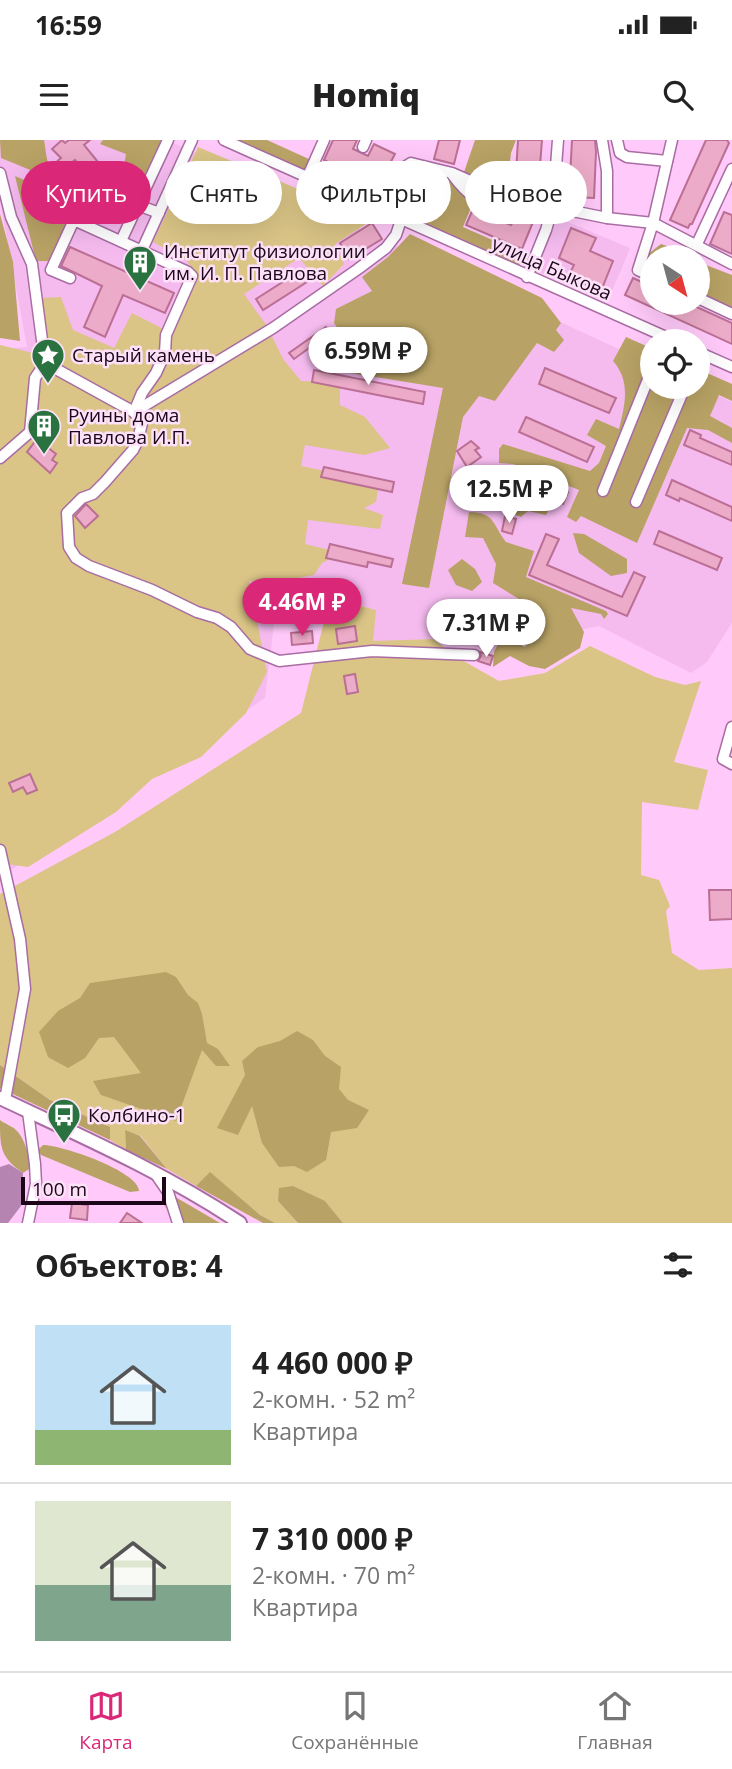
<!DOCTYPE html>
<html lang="ru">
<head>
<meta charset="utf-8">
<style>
	:root { --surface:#fff; --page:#f6f6f6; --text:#222; --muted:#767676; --line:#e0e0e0; --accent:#db2777 }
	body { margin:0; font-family:"Open Sans",sans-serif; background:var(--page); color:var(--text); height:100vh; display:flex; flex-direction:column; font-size:26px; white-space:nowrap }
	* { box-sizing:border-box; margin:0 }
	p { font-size:23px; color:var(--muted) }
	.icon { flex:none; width:38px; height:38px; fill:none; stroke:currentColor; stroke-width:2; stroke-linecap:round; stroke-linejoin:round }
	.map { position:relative; height:1083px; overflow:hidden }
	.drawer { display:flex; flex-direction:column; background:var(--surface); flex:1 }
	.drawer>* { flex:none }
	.hud { position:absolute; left:21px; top:21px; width:691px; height:63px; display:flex; gap:14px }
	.needle { width:46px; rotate:144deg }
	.fabs { position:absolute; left:640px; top:105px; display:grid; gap:14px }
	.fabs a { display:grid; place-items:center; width:70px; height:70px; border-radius:50%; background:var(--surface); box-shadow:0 7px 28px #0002; font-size:35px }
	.scale { position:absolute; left:21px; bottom:18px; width:145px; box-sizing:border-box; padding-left:7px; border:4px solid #1c061a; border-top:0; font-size:19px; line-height:24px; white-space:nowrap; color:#1c061a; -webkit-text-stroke:5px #fce1f9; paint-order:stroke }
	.price { position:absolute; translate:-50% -60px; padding:0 16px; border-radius:24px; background:#fff; color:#222; font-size:23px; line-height:46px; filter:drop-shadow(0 2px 4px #0008) }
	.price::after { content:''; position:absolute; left:50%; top:42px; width:21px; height:16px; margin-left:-10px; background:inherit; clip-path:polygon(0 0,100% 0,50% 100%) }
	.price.selected { background:var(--accent); color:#fff }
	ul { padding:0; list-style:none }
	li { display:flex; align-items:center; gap:21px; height:175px; padding:0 35px }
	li+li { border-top:2px solid var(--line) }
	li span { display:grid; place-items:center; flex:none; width:196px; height:140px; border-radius:0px; color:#555 }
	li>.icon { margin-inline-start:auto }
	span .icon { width:84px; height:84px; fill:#fffc; stroke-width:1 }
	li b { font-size:30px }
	h2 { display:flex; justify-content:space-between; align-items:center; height:84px; padding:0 35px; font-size:30px }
	.chip { padding:0 24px; border-radius:32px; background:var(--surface); box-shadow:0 7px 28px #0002; font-size:24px; line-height:63px }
	.chip.selected { background:var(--accent); color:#fff }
	.status { display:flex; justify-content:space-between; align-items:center; height:49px; padding:0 35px; background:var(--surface); direction:ltr }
	.status svg { height:19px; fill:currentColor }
	header { display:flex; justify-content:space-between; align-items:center; height:91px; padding:0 35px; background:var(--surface); font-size:32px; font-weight:800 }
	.menu { display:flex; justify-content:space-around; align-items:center; height:98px; border-top:2px solid var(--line); background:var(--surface); font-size:19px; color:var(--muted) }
	.menu a { display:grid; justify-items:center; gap:4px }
	.menu .selected { color:var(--accent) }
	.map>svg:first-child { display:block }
	.built { fill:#f5bbef }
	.green { fill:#dac486 }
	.forest { fill:#b8a265 }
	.water { fill:#b584b0 }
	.building { fill:#ecabc8; stroke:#bb6f94; stroke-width:2 }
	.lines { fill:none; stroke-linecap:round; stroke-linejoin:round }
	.minor-casing { stroke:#a96ca3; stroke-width:13 }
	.major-casing { stroke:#a96ca3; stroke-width:16 }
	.minor { stroke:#fff; stroke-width:10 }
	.major { stroke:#fff; stroke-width:12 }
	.labels { text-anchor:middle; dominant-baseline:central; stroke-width:5; stroke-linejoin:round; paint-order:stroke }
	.poi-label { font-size:19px; fill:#1c061a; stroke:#fce1f9; text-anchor:start }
	.street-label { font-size:19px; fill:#1c061a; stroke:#fce1f9 }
</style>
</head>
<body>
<div class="status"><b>16:59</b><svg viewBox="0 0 49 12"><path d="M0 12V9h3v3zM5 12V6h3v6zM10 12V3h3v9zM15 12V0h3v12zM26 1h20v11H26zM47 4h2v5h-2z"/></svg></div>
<header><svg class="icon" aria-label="menu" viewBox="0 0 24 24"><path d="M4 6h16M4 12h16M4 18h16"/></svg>Homiq<svg class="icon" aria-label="search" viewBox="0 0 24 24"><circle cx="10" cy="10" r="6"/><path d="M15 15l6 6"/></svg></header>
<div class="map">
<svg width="732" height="1083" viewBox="0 0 732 1083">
	<rect width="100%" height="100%" fill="#ffcaf9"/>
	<!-- built -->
	<g class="built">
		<polygon points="0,0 167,0 653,225 653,247 698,246 732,262 732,483 707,522 691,533 599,486 513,504 434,499 372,502 376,470 330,458 280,435 265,558 11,730 0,724 0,209 27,207 0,62"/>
		<polygon points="556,77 630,108 608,161 534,130"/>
	</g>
	<!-- green -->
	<g class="green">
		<polygon points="198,7 372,80 335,104 344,124 323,146 299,118 244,154 267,186 283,219 301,241 340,242 340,265 365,277 390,308 364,315 305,305 301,326 379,342 376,362 364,368 383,375 380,389 308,380 305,404 342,413 322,423 314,435 281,441 249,441 267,532 246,573 201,617 152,639 116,672 28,727 0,723 0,205 58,219 40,194 40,158 61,157 73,190 114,208 132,173 171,193 198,135 185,119 153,102"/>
		<polygon points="330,458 376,470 373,501 434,499 453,515 499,541 545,533 590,506 655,537 685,545 701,541 674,622 708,630 698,670 642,662 641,735 659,740 670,766 666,771 672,813 699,830 732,828 732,1083 343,1083 325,1061 278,1061 298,1083 275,1083 260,1075 210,1033 196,1046 167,1029 141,996 125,991 126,1010 110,1000 110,987 50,960 0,925 0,754 115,692 301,573"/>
	</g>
	<!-- forest -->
	<g class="forest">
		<path d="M0 0H44C46 11 46 22 52 32 64 53 91 60 113 65L122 38 126 14 100 4 103 0H162L124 80H104L54 51 40 34 1 18Z"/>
		<polygon points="235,0 267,0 386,54 406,35 421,33 461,41 475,0 516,0 511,13 506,52 517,73 475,58 463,87 524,114 519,127"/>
		<polygon points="15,36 47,50 65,69 72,73 51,121 36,121"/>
		<polygon points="0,74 13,122 20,201 0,198"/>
		<polygon points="410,94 542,158 561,183 556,190 564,200 554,212 537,203 495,261 479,256 463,277 429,448 402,444 443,248 351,233 330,218 344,197 334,183 336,169 372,151 362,137 388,117"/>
		<polygon points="661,104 681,111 687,117 653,117 653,123 647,115"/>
		<polygon points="698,122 732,135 732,170 698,154"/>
		<path d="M626 197 653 209V247H698V229L732 244V261L719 255 710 276 732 288V303L708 290 687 288 637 403 581 376 576 382 567 377 579 350 513 324 499 323V309L503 304 590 331 599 323 606 306 587 295 596 279 619 289C625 265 631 241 613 221Z"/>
		<polygon points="492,331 504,344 551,366 546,375 528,371 521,377 490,364 482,340"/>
		<path d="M469 372C496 373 492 384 506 402L534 411 526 437 606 471 608 474 604 479 601 474 571 468 584 492 580 508 545 529 529 526 510 516 493 527 494 512 502 496 525 507 538 471 493 443 496 424 483 398 465 397Z"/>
		<polygon points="573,393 584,394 627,419 627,433 611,436 579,413"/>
		<polygon points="462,419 475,429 482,442 472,451 456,445 448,430"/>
		<polygon points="166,832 176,837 188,855 198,863 202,874 207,903 218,909 230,926 216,926 202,910 176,981 101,955 93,941 141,933 114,897 99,898 85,918 68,928 48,917 39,892 58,871 80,858 90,843"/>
		<polygon points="297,891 313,900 325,916 341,927 339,949 348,960 369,970 357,988 331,992 326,1020 307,1032 294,1026 279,1027 262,1003 252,966 238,995 217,988 245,935 242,921 258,907 280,901"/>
		<polygon points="0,925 50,960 110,987 110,1000 0,948"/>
		<path d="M0 980C5 984 12 986 16 990 24 997 31 1018 29 1029L23 1033C0 1017 0 1007 0 980Z"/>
		<polygon points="125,990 140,996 167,1029 126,1010"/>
		<path d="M43 1005C62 1005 138 1031 139 1051L130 1052 41 1015 38 1010Z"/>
		<polygon points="210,1032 260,1075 275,1083 263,1083 196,1046"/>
		<polygon points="293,1046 325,1061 343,1083 298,1083 278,1061 279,1048"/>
		<polygon points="166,1054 177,1058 220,1083 177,1083 162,1062 162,1058"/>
	</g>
	<!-- water -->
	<polygon class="water" points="9,1024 23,1033 21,1066 8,1083 0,1083 0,1027"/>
	<!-- building -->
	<g class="building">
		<polygon points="62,0 65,3 69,0 90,0 84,5 102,27 107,23 114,31 92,50 86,43 91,39 75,20 59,33 53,25 61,18 52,9"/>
		<polygon points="333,0 357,0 353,9 368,16 374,4 395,14 387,29 376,44 324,20"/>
		<polygon points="439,0 460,0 454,24 434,19"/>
		<polygon points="518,0 542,0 538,51 515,50"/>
		<polygon points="572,0 595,0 596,12 594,58 569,57"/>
		<polygon points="706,0 727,0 729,3 692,84 690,84 688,88 670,80"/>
		<polygon points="473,69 511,85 517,76 533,82 522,109 466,85"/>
		<polygon points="724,72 732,75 732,114 710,104"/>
		<polygon points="372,83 382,99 349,119 340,103"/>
		<polygon points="571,88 596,98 590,111 613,121 601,151 568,137 574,125 559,118"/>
		<polygon points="70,107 174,153 165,173 123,155 105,197 84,187 102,146 61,126"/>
		<polygon points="300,131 307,142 263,170 256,159"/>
		<polygon points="633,138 653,147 653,163 688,163 732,183 732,204 625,155"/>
		<polygon points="326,187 330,193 294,219 289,213"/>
		<polygon points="545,228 616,258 609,273 539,244"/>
		<polygon points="314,230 425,252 423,264 312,242"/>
		<polygon points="526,277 594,307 587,322 519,292"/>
		<polygon points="690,290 701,295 700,298 732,312 732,325 684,305"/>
		<polygon points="37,299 56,314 52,320 57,323 50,333 27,312"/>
		<polygon points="471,301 479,308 475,310 481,317 467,327 457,311"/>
		<polygon points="324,327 394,342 392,352 321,337"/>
		<polygon points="505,327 568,352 563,364 500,340"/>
		<polygon points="672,340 732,367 732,381 680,358 679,361 666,355"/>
		<polygon points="86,364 98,376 85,388 75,376"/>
		<polygon points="505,376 516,379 512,394 502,391"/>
		<polygon points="659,391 722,418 717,430 654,404"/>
		<polygon points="546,394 559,399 547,425 622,457 634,432 645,437 627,476 529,435"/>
		<polygon points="330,404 393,419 391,427 368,422 367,427 326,418"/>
		<polygon points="517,467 535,476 523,502 505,493"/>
		<polygon points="355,486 357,501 338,504 336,489"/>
		<polygon points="312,491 313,503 292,505 291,493"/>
		<polygon points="480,512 493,516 490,525 478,521 481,516"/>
		<polygon points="355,534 358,552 347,554 344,536"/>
		<polygon points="30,634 37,650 27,654 23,647 13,652 9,643"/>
		<polygon points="709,750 732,750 732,779 710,780"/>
		<polygon points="72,1063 88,1065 87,1080 70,1078"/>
		<polygon points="127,1073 142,1083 120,1083"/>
	</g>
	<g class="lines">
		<defs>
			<g id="minor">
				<polyline points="224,0 675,201"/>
				<polyline points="602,0 607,31 607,78"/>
				<polyline points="617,0 620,13 627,17 667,21"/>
				<polyline points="363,7 366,0"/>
				<polyline points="0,33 11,77 32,124 45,223 35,238 30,292 0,318"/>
				<path d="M452 34C469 58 484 65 510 76"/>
				<polyline points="308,36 324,0"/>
				<polyline points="370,64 391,36 411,23 452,33 509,58 607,78 653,83 732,124"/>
				<polyline points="138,65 159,73"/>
				<polyline points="121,101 168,0"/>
				<polyline points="697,104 732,29"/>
				<polyline points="142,110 192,0"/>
				<polyline points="527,137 546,90 553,66 558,0"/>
				<polyline points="653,137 638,130 653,83 672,0"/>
				<polyline points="70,138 51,130 74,80 188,132 192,136 166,195 165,213 156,233 142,253 134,272 142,283 138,300 133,310 105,342 93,354 82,358 67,373 69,407 76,418 89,426 152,450 197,472 217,478 231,487 250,509 279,521 372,511 474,515"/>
				<polyline points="698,158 732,174"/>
				<polyline points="698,212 732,227"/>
				<polyline points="45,223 134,272 273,188 358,129 386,108 396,95 401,80"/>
				<polyline points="603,351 653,227"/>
				<polyline points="636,362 685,247"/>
				<polyline points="732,587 723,619 732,624"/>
				<polyline points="0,710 20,799 25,849 5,960"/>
				<polyline points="157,1036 168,1052 178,1083"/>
				<polyline points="28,1083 36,1044 35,1024 28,972"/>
			</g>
			<path id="major" d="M0 958C81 996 165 1033 240 1083"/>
		</defs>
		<!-- minor casing -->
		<use href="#minor" class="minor-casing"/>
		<!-- major casing -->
		<use href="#major" class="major-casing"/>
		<!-- minor -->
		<use href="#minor" class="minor"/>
		<!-- major -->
		<use href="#major" class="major"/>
	</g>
	<!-- icons -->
	<defs>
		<symbol id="building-pin" viewBox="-11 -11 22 30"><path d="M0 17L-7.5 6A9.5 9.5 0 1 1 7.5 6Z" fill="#2a723f" stroke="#fce1f9"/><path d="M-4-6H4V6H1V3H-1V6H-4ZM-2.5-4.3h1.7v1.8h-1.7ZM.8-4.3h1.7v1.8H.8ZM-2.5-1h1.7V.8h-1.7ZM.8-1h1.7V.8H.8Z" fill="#fff"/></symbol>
		<symbol id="sight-pin" viewBox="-11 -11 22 30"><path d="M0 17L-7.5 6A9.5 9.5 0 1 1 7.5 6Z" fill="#2a723f" stroke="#fce1f9"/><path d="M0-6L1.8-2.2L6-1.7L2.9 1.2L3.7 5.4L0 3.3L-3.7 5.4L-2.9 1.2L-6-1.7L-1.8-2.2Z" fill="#fff"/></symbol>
		<symbol id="bus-pin" viewBox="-11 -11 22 30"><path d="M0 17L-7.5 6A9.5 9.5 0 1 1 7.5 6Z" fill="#2a723f" stroke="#fce1f9"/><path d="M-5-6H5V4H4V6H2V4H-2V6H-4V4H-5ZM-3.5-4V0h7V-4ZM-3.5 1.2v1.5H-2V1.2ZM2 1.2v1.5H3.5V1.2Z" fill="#fff"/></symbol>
	</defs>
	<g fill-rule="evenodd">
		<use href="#building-pin" x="121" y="103" width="38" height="52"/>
		<use href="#sight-pin" x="29" y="196" width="38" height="52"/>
		<use href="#building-pin" x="25" y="267" width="38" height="52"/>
		<use href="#bus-pin" x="45" y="956" width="38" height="52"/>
	</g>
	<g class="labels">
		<!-- poi labels -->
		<g class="poi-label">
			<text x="164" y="111">Институт физиологии<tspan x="164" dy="22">им. И. П. Павлова</tspan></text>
			<text x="72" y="215">Старый камень</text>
			<text x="68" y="275">Руины дома<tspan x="68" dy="22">Павлова И.П.</tspan></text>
			<text x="88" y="975">Колбино-1</text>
		</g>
		<!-- street labels -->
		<g class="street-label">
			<text transform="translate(552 128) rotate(24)">улица Быкова</text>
		</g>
	</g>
</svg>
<div class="fabs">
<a><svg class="needle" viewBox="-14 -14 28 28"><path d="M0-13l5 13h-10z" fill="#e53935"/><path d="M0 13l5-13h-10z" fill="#767676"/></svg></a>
<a><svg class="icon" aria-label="locate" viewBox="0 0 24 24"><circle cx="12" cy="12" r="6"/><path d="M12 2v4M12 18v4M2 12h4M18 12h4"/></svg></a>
</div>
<div class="scale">100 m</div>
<b class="price" style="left:368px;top:247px">6.59M ₽</b>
<b class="price" style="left:509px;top:385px">12.5M ₽</b>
<b class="price selected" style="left:302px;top:498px">4.46M ₽</b>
<b class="price" style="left:486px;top:519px">7.31M ₽</b>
<div class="hud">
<a class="chip selected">Купить</a>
<a class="chip">Снять</a>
<a class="chip">Фильтры</a>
<a class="chip">Новое</a>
</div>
</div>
<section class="drawer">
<h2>Объектов: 4<svg class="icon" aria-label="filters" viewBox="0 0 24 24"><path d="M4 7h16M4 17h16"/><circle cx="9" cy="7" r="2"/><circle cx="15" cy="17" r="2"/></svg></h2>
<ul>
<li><span style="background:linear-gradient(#bfe0f5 75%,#8fb573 0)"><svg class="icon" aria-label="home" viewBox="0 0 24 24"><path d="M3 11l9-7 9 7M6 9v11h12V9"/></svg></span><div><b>4 460 000 ₽</b><p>2-комн. · 52 m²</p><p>Квартира</p></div></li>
<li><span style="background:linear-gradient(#dfe7d0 60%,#7fa58c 0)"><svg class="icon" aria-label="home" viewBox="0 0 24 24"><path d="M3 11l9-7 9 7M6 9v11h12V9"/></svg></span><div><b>7 310 000 ₽</b><p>2-комн. · 70 m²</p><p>Квартира</p></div></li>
</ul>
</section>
<nav class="menu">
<a class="selected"><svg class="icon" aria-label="map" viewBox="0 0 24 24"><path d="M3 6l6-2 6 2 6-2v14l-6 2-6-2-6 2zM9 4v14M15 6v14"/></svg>Карта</a>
<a><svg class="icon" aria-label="saved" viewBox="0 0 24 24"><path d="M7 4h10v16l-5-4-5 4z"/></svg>Сохранённые</a>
<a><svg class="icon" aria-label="home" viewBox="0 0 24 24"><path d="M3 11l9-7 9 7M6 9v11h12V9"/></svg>Главная</a>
</nav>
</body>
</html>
